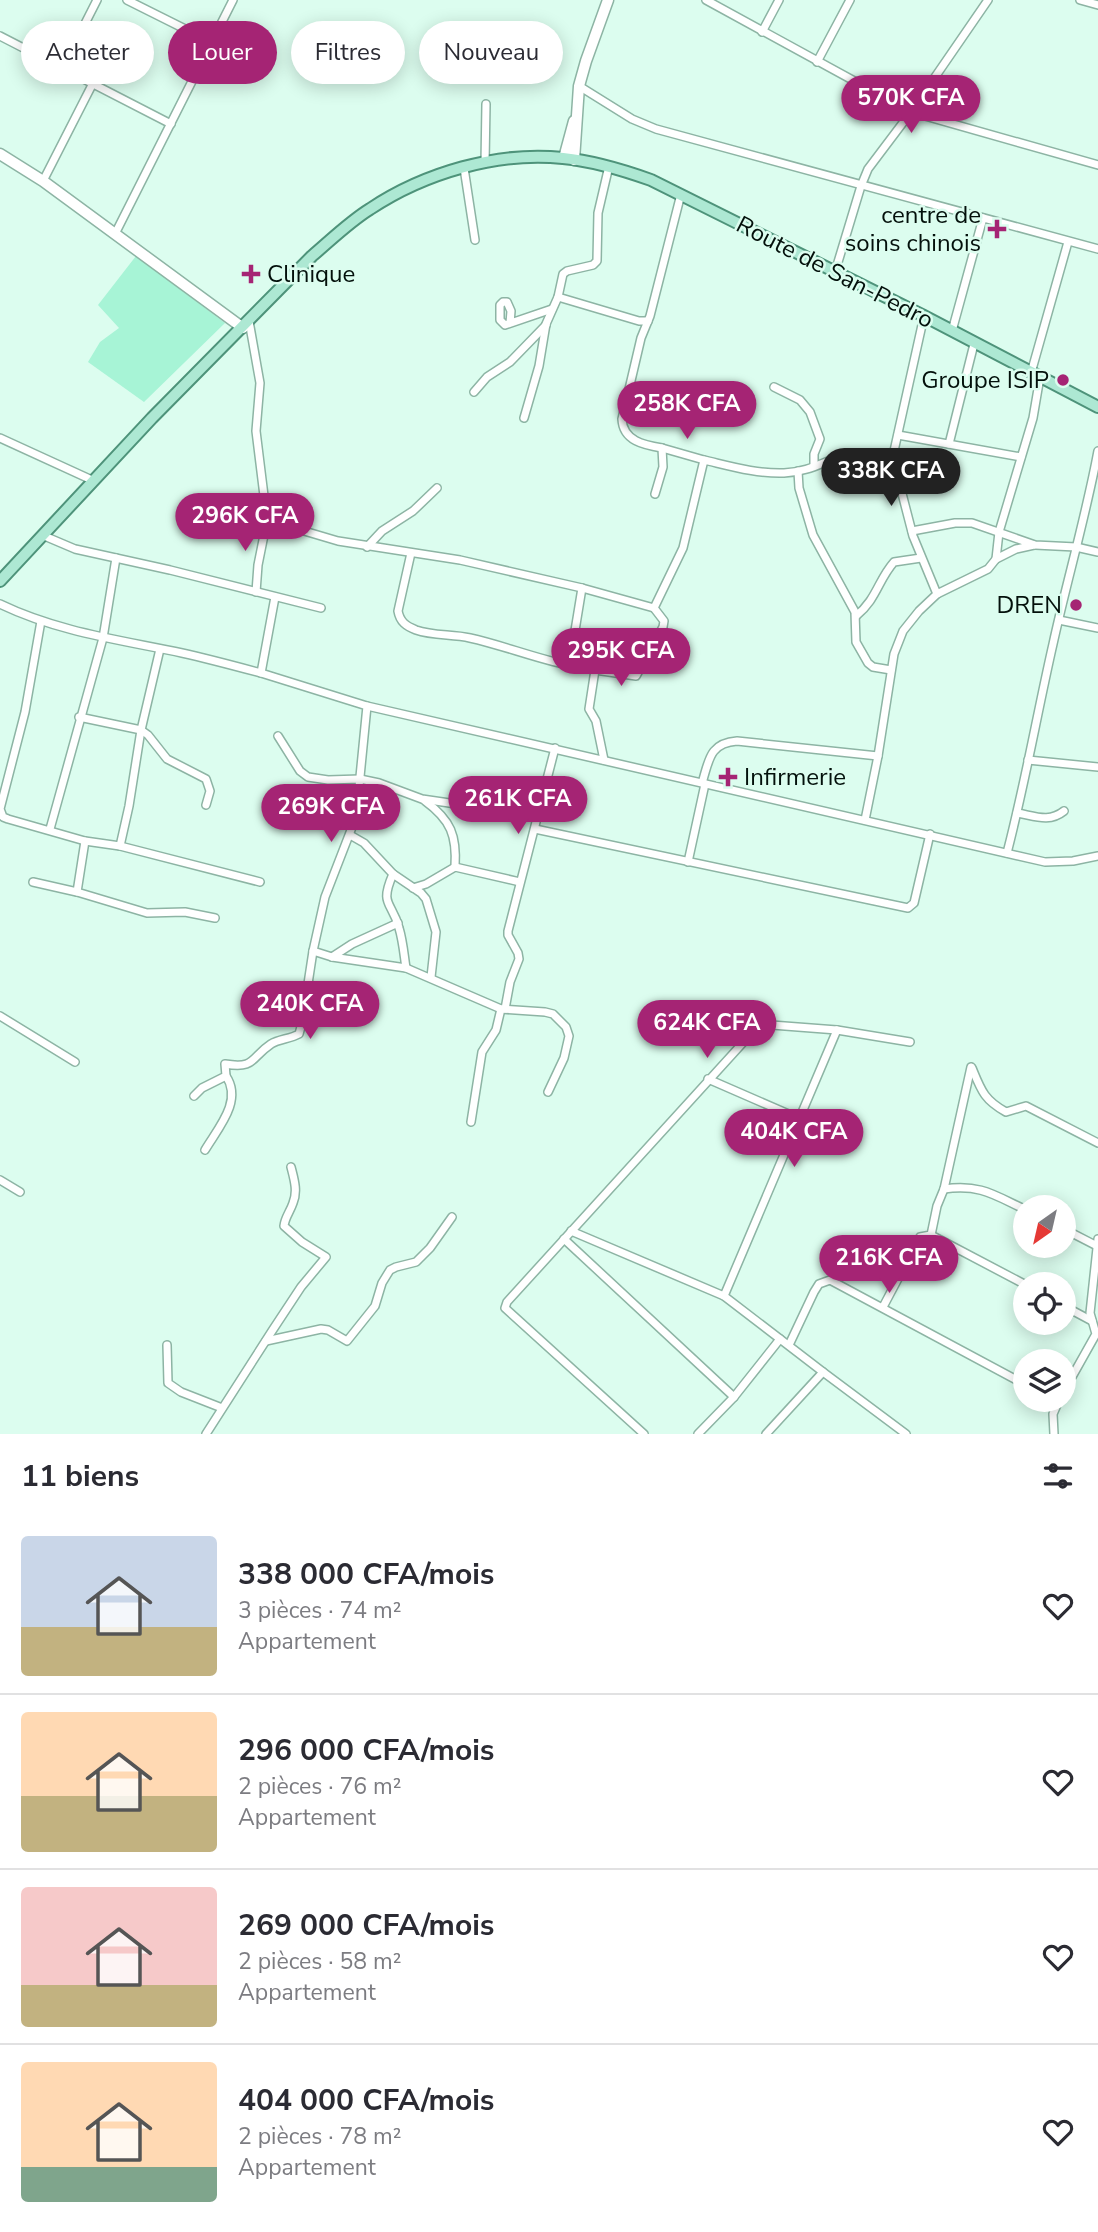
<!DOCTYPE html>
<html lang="fr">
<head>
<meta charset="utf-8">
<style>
	:root { --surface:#fff; --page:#f2f2f3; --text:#2b2b33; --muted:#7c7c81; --line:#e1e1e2; --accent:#a52474 }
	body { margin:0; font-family:"Nunito Sans",sans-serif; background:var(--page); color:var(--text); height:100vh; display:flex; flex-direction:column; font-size:26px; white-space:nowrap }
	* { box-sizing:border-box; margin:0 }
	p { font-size:23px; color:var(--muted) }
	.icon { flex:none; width:38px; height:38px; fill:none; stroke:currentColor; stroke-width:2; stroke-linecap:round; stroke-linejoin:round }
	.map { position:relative; height:1434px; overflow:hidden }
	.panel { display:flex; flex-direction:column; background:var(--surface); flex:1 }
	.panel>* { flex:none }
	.guide { position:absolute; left:21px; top:21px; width:700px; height:63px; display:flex; gap:14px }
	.needle { width:46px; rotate:214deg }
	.controls { position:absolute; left:1013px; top:1195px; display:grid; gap:14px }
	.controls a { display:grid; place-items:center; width:63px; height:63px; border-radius:50%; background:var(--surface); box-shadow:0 4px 18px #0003; font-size:35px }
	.price { position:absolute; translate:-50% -60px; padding:0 16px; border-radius:24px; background:var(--accent); color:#fff; font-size:23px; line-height:46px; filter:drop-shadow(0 2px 4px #0008) }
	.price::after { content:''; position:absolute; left:50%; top:42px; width:21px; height:16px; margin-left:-10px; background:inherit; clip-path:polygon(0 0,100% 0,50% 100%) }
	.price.on { background:#222; color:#fff }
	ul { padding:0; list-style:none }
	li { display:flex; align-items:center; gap:21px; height:175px; padding:0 21px }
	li+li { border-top:2px solid var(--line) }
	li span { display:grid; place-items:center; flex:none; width:196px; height:140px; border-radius:7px; color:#555 }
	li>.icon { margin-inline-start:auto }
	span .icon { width:84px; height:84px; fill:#fffc; stroke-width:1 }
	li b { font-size:30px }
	h2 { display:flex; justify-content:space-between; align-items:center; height:84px; padding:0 21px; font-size:30px }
	.chip { padding:0 24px; border-radius:32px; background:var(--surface); box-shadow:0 4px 18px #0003; font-size:24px; line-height:63px }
	.chip.on { background:var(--accent); color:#fff }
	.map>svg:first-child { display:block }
	.green { fill:#a7f4d6 }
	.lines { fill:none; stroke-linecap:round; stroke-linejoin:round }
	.street-casing { stroke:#8db4a4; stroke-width:10 }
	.secondary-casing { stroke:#8db4a4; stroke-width:13 }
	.primary-casing { stroke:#4e937a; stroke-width:14 }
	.street { stroke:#fff; stroke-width:7 }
	.secondary { stroke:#fff; stroke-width:10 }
	.primary { stroke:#ade8d3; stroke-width:10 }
	.poi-dot { fill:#a52474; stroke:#dcfdef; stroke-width:2.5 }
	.labels { text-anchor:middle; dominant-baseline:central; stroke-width:5; stroke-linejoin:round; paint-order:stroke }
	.poi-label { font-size:24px; fill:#03100b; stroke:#dcfdef; text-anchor:end }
	.street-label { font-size:24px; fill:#03100b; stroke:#dcfdef }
</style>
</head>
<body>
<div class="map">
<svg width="1098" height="1434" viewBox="0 0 1098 1434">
	<rect width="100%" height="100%" fill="#dcfdef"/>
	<!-- green -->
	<polygon class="green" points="136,256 225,323 144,402 88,362 100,342 119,328 98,305"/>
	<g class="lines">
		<defs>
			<g id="street">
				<polyline points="127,0 211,42"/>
				<polyline points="706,0 911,112 1098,165"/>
				<polyline points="1080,0 1098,5"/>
				<polyline points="762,32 779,0"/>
				<polyline points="0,36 171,124"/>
				<polyline points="817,62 850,0"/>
				<polyline points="62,69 97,0"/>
				<polyline points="579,86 632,119 656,129 1098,249"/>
				<polyline points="485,163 486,104"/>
				<polyline points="464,168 475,240"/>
				<polyline points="43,181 92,85"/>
				<polyline points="115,234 233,0"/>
				<polyline points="835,272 861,186 868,169 911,112 988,0"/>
				<polyline points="558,297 639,321 648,321"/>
				<path d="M249 321 260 383 256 431 267 520 338 541 460 560 582 588 654 608 683 548 704 460C730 466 757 474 784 473 833 471 847 430 898 478"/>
				<polyline points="510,323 511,311 507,302 503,302 500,305 500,320 505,325 552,309"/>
				<polyline points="952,331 983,218"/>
				<polyline points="1031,373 1068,242"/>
				<polyline points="774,387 800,400 810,412 820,439 814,454 814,465"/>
				<polyline points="474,392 487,377 510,362 546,325"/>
				<polyline points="524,418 539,366 546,324 558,297 563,274 567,271 593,265 597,261 598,213 609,166"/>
				<polyline points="898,435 1021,457"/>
				<polyline points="0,438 94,481"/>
				<polyline points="949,444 974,344"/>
				<polyline points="662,448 704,460"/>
				<polyline points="894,451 898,478 913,536 937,594"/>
				<polyline points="882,463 887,460 894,451 924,316"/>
				<polyline points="798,471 799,488 813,535 855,612 856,642 868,663 873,667 891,670"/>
				<path d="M655 494 663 467 662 448C644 445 623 441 622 419L641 338 650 316 681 194"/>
				<polyline points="912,531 955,523 972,523 1035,545 1076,547 1098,552"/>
				<polyline points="42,535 75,549 170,570 321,608"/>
				<polyline points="367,547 382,531 413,511 437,488"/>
				<path d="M411 553 398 611C400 622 406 626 416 630 433 636 452 634 470 638 511 647 550 665 592 668L595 670 636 676 663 627 664 621 654 608"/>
				<polyline points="996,559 1016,549 1034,545"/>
				<polyline points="256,592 258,565 267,520"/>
				<polyline points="275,597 261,673 367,706 356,817 325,897 313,951 332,957 406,968 501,1009 545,1012 553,1014 566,1027 569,1036 564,1058 548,1092"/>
				<path d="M0 604C58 632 121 640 182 653 209 659 235 666 261 673"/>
				<path d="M856 616C877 599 878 580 894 562L921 558"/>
				<polyline points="1059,620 1098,628"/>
				<polyline points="41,621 25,712 0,809 3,817 8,819 85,841"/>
				<polyline points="569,667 582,588"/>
				<polyline points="595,670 589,709 596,721 604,760"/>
				<polyline points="367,706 1045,862 1073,861 1098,856"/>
				<polyline points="79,717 141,730 148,735 167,759 206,779 210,791 206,805"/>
				<polyline points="278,736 300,771 308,777 328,780 360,779 379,783 422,799 538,816"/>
				<polyline points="1028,760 1098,767"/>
				<path d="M702 783C709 761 709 743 737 741L878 756"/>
				<path d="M425 801C451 820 457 836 455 867"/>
				<path d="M1017 813C1035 816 1049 823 1064 811"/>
				<polyline points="865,820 878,756 894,654 903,631 919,611 937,594 988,569 996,559 999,532 1033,418 1040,377"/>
				<polyline points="50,829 103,638 116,558"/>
				<polyline points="535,829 908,908 914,903 930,834"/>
				<polyline points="350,835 364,843 393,874 421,893 426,899 436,932 431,977"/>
				<polyline points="120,846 129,806 141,730 160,649"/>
				<path d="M1007 853C1025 784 1037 714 1053 644 1067 580 1086 516 1098 451"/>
				<polyline points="688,862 705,784"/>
				<path d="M393 874C379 906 392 901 399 928 403 941 404 955 406 968"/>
				<polyline points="33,882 77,892"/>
				<polyline points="413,888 426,884 455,867 520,882"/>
				<polyline points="215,918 185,912 147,913 77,892 85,841 120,846 260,882"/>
				<polyline points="332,957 352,944 398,923"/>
				<polyline points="309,983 318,1009"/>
				<polyline points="505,1009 510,982 519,959 518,953 508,935 508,931 555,748"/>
				<polyline points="0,1016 75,1062"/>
				<path d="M972 1068C981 1090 984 1100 1006 1112L1026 1106 1098 1143"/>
				<polyline points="708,1079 800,1119"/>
				<path d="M194 1096 202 1088 226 1076 225 1064C256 1069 250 1058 271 1044 279 1039 290 1039 299 1034L302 1023 313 951"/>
				<polyline points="471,1122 482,1052 496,1030 501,1009"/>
				<path d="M205 1150C218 1128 243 1101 226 1076"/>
				<polyline points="0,1180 20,1192"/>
				<path d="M944 1189C981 1184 994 1195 1026 1210"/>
				<polyline points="1064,1229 1097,1246"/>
				<polyline points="571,1231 724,1296 823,1372"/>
				<polyline points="931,1235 1026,1285"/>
				<polyline points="564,1239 734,1397"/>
				<polyline points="724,1296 837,1030"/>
				<polyline points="1064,1306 1092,1321"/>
				<polyline points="883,1307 920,1237 931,1235 937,1206 944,1189 971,1067"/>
				<polyline points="266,1341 321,1329 328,1330 347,1341 375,1306 382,1283 390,1270 396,1267 416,1262 430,1248 452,1217"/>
				<polyline points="167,1345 168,1383 181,1392 222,1408"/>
				<polyline points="789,1345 814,1292 819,1284 830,1280 1026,1385"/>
				<polyline points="1064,1391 1096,1334 1090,1313 1098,1239"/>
				<path d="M206 1434 272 1331 301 1287 326 1257 302 1242 284 1226C285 1217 290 1212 293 1203 298 1191 294 1179 291 1167"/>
				<polyline points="644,1434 505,1308 507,1302 760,1024 837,1030 910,1042"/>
				<polyline points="698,1434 734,1397 780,1339"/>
				<polyline points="766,1434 823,1372 906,1434"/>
				<polyline points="1054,1434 1053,1414 1059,1400"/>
			</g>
			<g id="secondary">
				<polyline points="0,154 43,181 243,328"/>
				<polyline points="564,158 574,121"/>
				<polyline points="574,160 579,86 586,61 608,0"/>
			</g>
			<path id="primary" d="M0 581 152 418 312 256C331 240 349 222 370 209 424 173 498 151 563 158 594 161 623 170 651 180L924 316 1098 407"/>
		</defs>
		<!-- street casing -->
		<use href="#street" class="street-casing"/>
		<!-- secondary casing -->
		<use href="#secondary" class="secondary-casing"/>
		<!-- primary casing -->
		<use href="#primary" class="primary-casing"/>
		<!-- street -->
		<use href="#street" class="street"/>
		<!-- secondary -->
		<use href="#secondary" class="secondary"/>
		<!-- primary -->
		<use href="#primary" class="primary"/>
	</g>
	<!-- markers -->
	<g class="poi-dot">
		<path d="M993.5 218.5h7v7h7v7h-7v7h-7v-7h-7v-7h7z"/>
		<path d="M247.5 263.5h7v7h7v7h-7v7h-7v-7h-7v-7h7z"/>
		<circle cx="1063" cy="380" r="7"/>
		<circle cx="1076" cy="605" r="7"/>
		<path d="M724.5 766.5h7v7h7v7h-7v7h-7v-7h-7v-7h7z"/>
	</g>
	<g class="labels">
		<!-- poi labels -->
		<g class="poi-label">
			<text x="981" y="215">centre de<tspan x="981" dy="28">soins chinois</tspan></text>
			<text x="267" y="274" text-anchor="start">Clinique</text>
			<text x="1049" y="380">Groupe ISIP</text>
			<text x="1062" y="605">DREN</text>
			<text x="744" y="777" text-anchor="start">Infirmerie</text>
		</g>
		<!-- street labels -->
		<g class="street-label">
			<text transform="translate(835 272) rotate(27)">Route de San-Pedro</text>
		</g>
	</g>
</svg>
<div class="controls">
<a><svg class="needle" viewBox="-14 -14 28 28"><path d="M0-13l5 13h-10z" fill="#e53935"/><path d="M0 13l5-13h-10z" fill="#7c7c81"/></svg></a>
<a><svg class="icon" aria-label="locate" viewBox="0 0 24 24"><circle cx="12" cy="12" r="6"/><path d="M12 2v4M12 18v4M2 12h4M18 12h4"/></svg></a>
<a><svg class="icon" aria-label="layers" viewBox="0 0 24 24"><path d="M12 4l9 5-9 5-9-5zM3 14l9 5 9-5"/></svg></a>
</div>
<b class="price" style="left:911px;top:135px">570K CFA</b>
<b class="price" style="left:687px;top:441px">258K CFA</b>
<b class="price on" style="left:891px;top:508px">338K CFA</b>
<b class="price" style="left:245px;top:553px">296K CFA</b>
<b class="price" style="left:621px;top:688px">295K CFA</b>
<b class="price" style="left:518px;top:836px">261K CFA</b>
<b class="price" style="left:331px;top:844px">269K CFA</b>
<b class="price" style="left:310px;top:1041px">240K CFA</b>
<b class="price" style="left:707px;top:1060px">624K CFA</b>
<b class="price" style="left:794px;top:1169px">404K CFA</b>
<b class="price" style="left:889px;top:1295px">216K CFA</b>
<div class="guide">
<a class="chip">Acheter</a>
<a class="chip on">Louer</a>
<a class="chip">Filtres</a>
<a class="chip">Nouveau</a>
</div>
</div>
<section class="panel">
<h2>11 biens<svg class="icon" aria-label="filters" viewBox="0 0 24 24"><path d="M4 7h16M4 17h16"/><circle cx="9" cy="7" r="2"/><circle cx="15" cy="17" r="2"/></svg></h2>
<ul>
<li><span style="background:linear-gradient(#c9d6e8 65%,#c2b280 0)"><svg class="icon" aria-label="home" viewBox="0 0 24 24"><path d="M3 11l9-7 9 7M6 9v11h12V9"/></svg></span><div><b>338 000 CFA/mois</b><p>3 pièces · 74 m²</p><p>Appartement</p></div><svg class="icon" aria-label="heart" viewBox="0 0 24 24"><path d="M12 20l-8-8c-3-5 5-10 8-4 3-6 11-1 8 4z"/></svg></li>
<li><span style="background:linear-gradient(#ffd9b3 60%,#c2b280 0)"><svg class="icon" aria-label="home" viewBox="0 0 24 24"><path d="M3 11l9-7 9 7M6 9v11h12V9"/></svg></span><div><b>296 000 CFA/mois</b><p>2 pièces · 76 m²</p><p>Appartement</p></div><svg class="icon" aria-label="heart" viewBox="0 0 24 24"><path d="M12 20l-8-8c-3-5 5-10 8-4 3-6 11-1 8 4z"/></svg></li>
<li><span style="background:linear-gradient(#f6c9c9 70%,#c2b280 0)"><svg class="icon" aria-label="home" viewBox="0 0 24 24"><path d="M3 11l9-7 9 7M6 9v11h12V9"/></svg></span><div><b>269 000 CFA/mois</b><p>2 pièces · 58 m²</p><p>Appartement</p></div><svg class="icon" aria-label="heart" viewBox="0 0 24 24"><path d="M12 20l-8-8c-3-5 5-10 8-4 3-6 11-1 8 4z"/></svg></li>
<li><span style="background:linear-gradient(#ffd9b3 75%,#7fa58c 0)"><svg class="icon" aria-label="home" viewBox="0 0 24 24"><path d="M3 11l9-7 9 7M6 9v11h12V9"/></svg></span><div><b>404 000 CFA/mois</b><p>2 pièces · 78 m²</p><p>Appartement</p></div><svg class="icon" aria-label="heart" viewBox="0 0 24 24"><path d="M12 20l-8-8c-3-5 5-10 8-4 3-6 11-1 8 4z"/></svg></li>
</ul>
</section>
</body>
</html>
